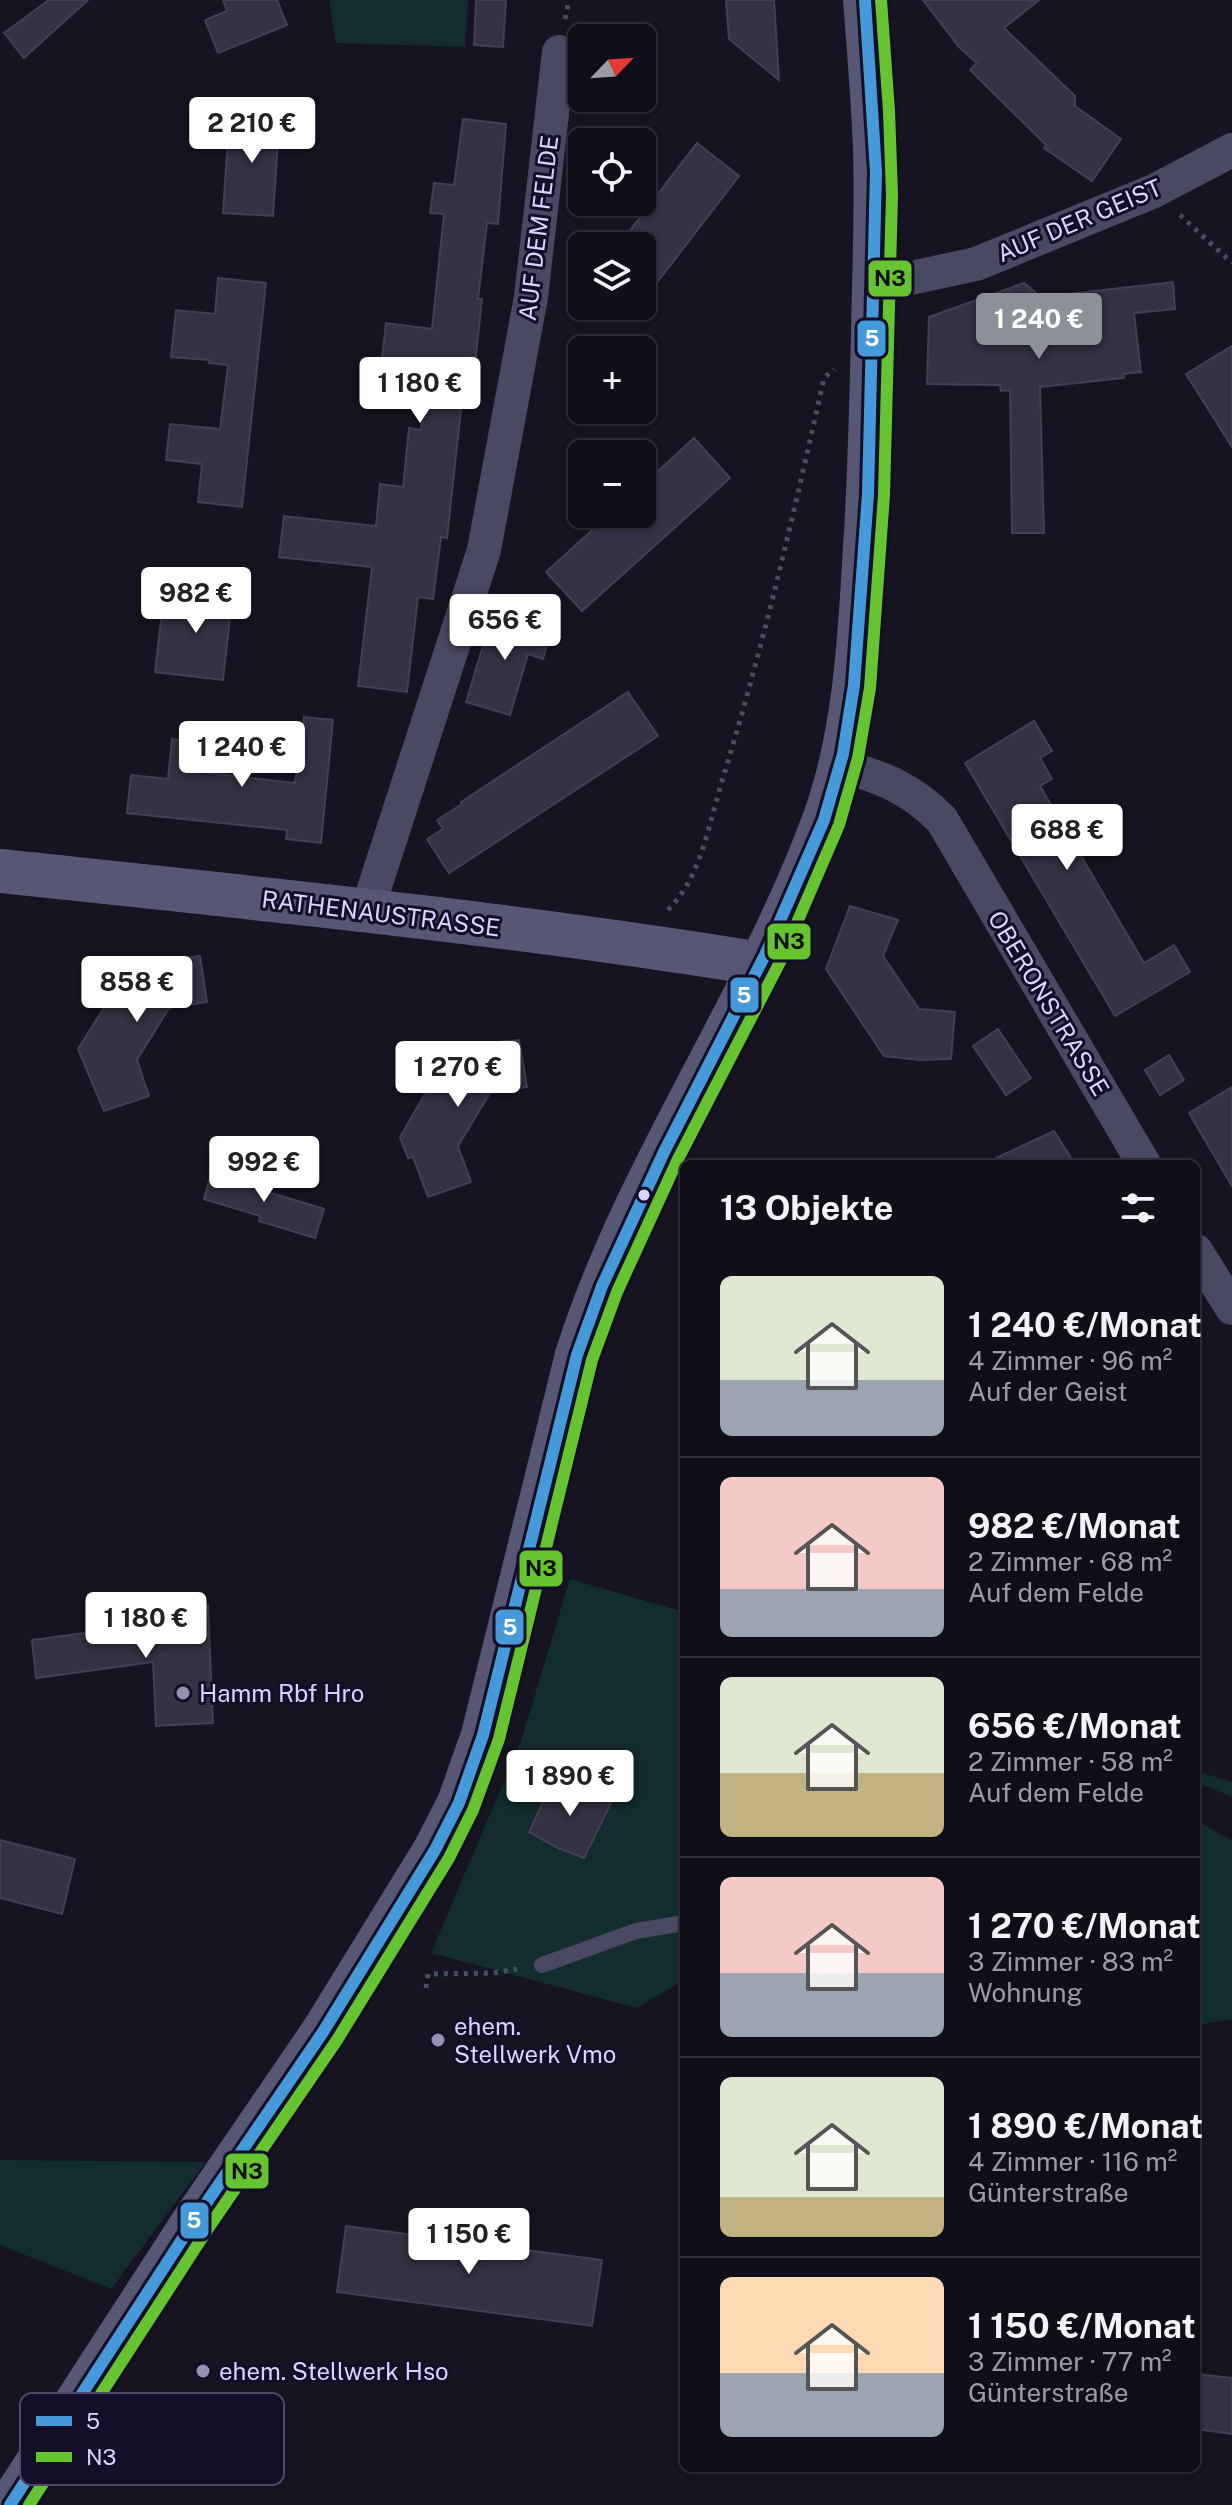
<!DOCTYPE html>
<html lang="de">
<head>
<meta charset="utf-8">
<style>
	:root { --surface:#100f19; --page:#1e1d26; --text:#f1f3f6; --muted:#9c9ca2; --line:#302f38; --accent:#8c9099 }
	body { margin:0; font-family:"Public Sans",sans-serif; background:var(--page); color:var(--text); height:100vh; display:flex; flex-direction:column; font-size:30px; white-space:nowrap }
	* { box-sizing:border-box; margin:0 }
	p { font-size:26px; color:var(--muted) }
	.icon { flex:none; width:44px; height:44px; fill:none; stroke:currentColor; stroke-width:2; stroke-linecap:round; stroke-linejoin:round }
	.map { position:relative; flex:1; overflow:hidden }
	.drawer { position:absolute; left:680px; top:1160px; width:520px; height:1312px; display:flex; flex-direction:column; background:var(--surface); border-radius:12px; box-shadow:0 2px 6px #0004,0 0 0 2px var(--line) }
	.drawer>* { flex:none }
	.needle { width:52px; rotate:65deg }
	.buttons { position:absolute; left:568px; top:24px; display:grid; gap:16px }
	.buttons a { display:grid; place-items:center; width:88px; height:88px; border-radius:12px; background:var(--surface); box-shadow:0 2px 6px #0004,0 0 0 2px var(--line); font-size:40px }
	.price { position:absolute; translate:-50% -68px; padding:0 18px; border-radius:8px; background:#fff; color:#222; font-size:26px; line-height:52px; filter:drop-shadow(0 2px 4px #0008) }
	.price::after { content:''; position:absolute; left:50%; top:48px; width:24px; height:18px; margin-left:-12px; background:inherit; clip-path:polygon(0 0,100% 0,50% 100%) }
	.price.current { background:var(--accent); color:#fff }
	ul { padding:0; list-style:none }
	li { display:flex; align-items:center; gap:24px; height:200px; padding:0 40px }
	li+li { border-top:2px solid var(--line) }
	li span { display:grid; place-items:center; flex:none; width:224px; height:160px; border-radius:12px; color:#555 }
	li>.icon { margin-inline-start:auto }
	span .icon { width:96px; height:96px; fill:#fffc; stroke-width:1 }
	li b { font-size:34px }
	h2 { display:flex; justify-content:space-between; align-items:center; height:96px; padding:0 40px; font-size:34px }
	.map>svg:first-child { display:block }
	.green { fill:#132c2d }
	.building { fill:#343243; stroke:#433f54; stroke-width:2 }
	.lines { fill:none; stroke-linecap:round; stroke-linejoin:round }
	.path { stroke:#44505f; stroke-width:5; stroke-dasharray:4 6; stroke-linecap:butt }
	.lane { stroke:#4a4962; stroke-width:16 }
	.street { stroke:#4a4962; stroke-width:34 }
	.secondary { stroke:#575674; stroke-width:44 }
	.bus-1-casing { stroke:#130f26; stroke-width:18 }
	.bus-2-casing { stroke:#130f26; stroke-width:18 }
	.bus-1 { stroke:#479ada; stroke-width:12 }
	.bus-2 { stroke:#66c430; stroke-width:12 }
	.bus-dot { fill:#d9d4ff; stroke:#130f26; stroke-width:3 }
	.poi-dot { fill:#9591b1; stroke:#130f26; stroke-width:3 }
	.labels { text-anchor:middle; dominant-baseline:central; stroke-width:6; stroke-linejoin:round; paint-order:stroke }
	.street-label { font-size:24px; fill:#d9d4ff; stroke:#130f26 }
	.poi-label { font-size:24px; fill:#d9d4ff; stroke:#130f26; text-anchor:start }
	.key { fill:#130f26; stroke:#4e4a67; stroke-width:2 }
	.key-label { font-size:22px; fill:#d9d4ff }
	.line-badge { stroke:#130f26; stroke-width:3 }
	.badge-label { font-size:22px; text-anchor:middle; font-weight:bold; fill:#fff }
	.pale-badge-label { font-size:22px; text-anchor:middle; font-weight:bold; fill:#111 }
</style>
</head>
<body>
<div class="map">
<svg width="1232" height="2505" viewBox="0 0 1232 2505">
	<rect width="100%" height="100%" fill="#161421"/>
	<!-- green -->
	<g class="green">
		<polygon points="329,0 468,0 465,47 336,43"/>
		<polygon points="570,1579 684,1612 684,1980 637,2008 431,1953 520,1744"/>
		<polygon points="1196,1771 1232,1782 1232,1797 1196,1782"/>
		<polygon points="1196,1820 1232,1841 1232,2019 1196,2025"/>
		<polygon points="0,2160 206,2162 111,2289 0,2245"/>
	</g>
	<!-- building -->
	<g class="building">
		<polygon points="49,0 88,0 24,58 4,33"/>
		<polygon points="223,0 277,0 287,25 218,53 205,20 227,11"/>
		<polygon points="476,0 506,0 503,47 474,45"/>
		<polygon points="726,0 774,0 779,80 729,39"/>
		<polygon points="923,0 1039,0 1004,28 1075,96 1075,106 1121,139 1092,181 1044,148 1046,145 970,70 977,63 959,47"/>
		<polygon points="251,110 280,112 273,216 223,213 229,124 250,126"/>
		<polygon points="463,119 506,124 498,224 487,223 478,299 482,299 473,383 464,382 447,538 441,537 433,599 418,597 407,692 358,686 372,567 279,557 284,516 376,526 380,484 403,487 409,428 421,430 427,374 381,368 386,323 432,329 444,214 430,213 434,183 454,185"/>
		<polygon points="697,143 739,176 642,302 642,246 618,246"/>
		<polygon points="218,278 266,283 242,507 198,502 202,464 166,460 170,424 220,429 228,365 209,363 210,360 171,357 176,310 215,314"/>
		<polygon points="1173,282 1175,309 1134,313 1141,372 1123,374 1124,378 1040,387 1044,533 1012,533 1010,390 1001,391 1000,385 927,384 929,317 1024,283 1041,297"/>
		<polygon points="1232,346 1232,447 1186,374"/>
		<polygon points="694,438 730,478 582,611 546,572 610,514 642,514 642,486"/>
		<polygon points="182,586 233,591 223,680 155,672 162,611 179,613"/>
		<polygon points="493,613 551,631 543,659 528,654 510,715 466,702"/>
		<polygon points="628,692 658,736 449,873 427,839 443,829 437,820 462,804 461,802"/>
		<polygon points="304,717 333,720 321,843 286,839 287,830 127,813 131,775 168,779 172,739 213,744 210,773 295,783"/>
		<polygon points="1034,721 1052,751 1040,758 1052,779 1040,786 1144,963 1174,945 1190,972 1115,1016 965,763"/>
		<polygon points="850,906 898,920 883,956 919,1009 955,1012 951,1059 920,1060 884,1056 826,969"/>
		<polygon points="200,956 207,1002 169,1008 137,1060 149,1096 104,1111 78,1049 134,960 158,957 158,962"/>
		<polygon points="998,1029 1031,1078 1006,1095 973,1046"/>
		<polygon points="519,1040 527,1087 490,1093 458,1146 471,1182 428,1197 413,1157 408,1158 400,1137 453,1046"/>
		<polygon points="1169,1055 1184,1080 1160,1095 1145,1070"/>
		<polygon points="1232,1087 1232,1186 1189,1113"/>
		<polygon points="1054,1131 1075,1164 983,1164"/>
		<polygon points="212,1170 269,1188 268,1192 324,1209 315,1238 259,1221 260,1216 204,1199"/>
		<polygon points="208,1605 213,1723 156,1726 153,1662 36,1678 32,1640 151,1624 150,1608"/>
		<polygon points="555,1776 611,1803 584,1858 558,1848 529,1832"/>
		<polygon points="0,1840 75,1859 62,1914 0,1898"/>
		<polygon points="346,2226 602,2260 592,2326 337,2292"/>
		<polygon points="1196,2374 1232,2378 1232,2434 1196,2429"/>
	</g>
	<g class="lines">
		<!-- path -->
		<g class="path">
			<polyline points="565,19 569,0"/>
			<polyline points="1180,215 1232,263"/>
			<path d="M668 910C701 878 709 823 722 781 763 648 794 513 824 378L834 369"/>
			<polyline points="426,1988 428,1974 493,1973 517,1969"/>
		</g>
		<!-- lane -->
		<polyline class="lane" points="542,1965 636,1931 684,1923"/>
		<!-- street -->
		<g class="street">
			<polyline points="874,286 976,264 1154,191 1232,150"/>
			<path d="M839 765C881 777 911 788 942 820L1144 1164"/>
			<polyline points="369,910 374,889 484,550 531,297 559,52"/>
			<polyline points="1196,1251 1232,1308"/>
		</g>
		<!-- secondary -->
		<g class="secondary">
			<path d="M0 871C254 898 509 923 761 964"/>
			<path d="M10 2505 196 2218 323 2032 435 1850 459 1803 483 1735 577 1355C637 1167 756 1005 824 820 855 736 860 636 865 547 870 476 871 405 873 334 874 272 877 210 875 149 873 99 869 50 865 0"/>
		</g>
		<defs>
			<polyline id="bus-1" points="10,2505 196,2218 323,2032 435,1850 459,1803 483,1735 577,1355 602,1286 664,1152 765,955 824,820 843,754 854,685 868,494 876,172 865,0"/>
			<polyline id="bus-2" points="29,2505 209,2227 337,2040 449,1858 473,1810 499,1739 592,1360 617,1292 678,1159 780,962 839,825 858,758 870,688 884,495 892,195 889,111 881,0"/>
		</defs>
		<!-- bus-1 casing -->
		<use href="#bus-1" class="bus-1-casing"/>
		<!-- bus-2 casing -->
		<use href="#bus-2" class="bus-2-casing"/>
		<!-- bus-1 -->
		<use href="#bus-1" class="bus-1"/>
		<!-- bus-2 -->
		<use href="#bus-2" class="bus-2"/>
	</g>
	<!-- markers -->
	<circle class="bus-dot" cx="644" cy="1195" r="7"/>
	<g class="poi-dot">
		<circle cx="183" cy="1693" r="8"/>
		<circle cx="438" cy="2040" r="8"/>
		<circle cx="203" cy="2371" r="8"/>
	</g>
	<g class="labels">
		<!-- street labels -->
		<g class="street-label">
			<text transform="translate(1079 220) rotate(-23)">AUF DER GEIST</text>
			<text transform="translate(538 228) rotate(-83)">AUF DEM FELDE</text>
			<text transform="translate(381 913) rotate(7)">RATHENAUSTRASSE</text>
			<text transform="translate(1049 1003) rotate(59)">OBERONSTRASSE</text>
		</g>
		<!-- poi labels -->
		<g class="poi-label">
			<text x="199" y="1693">Hamm Rbf Hro</text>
			<text x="454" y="2026">ehem.<tspan x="454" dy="28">Stellwerk Vmo</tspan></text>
			<text x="219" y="2371">ehem. Stellwerk Hso</text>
		</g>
	</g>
	<!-- legend -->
	<rect x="20" y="2393" width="264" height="92" rx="12" class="key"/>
	<rect x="36" y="2416" width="36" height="10" fill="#479ada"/>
	<rect x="36" y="2452" width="36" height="10" fill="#66c430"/>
	<g class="key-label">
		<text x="86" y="2429">5</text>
		<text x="86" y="2465">N3</text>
	</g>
	<g class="line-badge">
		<rect x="867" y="259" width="46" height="39" rx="8" fill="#66c430"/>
		<rect x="856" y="319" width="31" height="39" rx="8" fill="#479ada"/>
		<rect x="766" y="922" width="46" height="39" rx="8" fill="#66c430"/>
		<rect x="729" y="976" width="31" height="38" rx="8" fill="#479ada"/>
		<rect x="518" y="1549" width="46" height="39" rx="8" fill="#66c430"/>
		<rect x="494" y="1608" width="31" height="38" rx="8" fill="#479ada"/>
		<rect x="224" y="2152" width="46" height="38" rx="8" fill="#66c430"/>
		<rect x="179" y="2201" width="31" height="39" rx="8" fill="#479ada"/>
	</g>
	<g class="badge-label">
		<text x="872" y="346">5</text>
		<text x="744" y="1003">5</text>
		<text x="510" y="1635">5</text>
		<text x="194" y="2228">5</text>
	</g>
	<g class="pale-badge-label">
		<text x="890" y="286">N3</text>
		<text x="789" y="949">N3</text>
		<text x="541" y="1576">N3</text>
		<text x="247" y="2179">N3</text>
	</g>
</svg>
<div class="buttons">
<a><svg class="needle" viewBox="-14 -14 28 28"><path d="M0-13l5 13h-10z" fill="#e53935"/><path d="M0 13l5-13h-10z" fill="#9c9ca2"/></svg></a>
<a><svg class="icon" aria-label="locate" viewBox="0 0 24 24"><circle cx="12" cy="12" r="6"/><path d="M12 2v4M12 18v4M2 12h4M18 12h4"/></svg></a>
<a><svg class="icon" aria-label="layers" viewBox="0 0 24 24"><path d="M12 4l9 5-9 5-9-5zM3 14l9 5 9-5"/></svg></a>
<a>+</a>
<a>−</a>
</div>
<b class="price" style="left:252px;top:165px">2 210 €</b>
<b class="price current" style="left:1039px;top:361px">1 240 €</b>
<b class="price" style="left:420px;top:425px">1 180 €</b>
<b class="price" style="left:196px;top:635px">982 €</b>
<b class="price" style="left:505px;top:662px">656 €</b>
<b class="price" style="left:242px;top:789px">1 240 €</b>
<b class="price" style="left:1067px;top:872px">688 €</b>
<b class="price" style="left:137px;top:1024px">858 €</b>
<b class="price" style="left:458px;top:1109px">1 270 €</b>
<b class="price" style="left:264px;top:1204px">992 €</b>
<b class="price" style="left:146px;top:1660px">1 180 €</b>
<b class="price" style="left:570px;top:1818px">1 890 €</b>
<b class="price" style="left:469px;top:2276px">1 150 €</b>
<section class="drawer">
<h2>13 Objekte<svg class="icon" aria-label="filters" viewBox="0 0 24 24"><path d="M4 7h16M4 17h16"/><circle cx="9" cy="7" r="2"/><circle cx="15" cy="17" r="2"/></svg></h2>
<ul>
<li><span style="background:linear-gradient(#dfe7d0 65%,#9aa5b1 0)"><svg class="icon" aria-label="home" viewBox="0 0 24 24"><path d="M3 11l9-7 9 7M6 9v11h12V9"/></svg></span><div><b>1 240 €/Monat</b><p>4 Zimmer · 96 m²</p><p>Auf der Geist</p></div></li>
<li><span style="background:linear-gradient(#f6c9c9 70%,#9aa5b1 0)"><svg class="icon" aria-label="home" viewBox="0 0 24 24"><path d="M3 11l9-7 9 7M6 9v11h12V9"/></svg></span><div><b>982 €/Monat</b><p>2 Zimmer · 68 m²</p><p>Auf dem Felde</p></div></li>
<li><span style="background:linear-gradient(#dfe7d0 60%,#c2b280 0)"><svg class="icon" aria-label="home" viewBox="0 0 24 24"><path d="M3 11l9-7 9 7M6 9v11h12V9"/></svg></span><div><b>656 €/Monat</b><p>2 Zimmer · 58 m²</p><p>Auf dem Felde</p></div></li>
<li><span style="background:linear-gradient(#f6c9c9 60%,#9aa5b1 0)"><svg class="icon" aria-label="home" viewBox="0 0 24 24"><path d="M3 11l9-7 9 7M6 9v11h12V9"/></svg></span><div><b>1 270 €/Monat</b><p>3 Zimmer · 83 m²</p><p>Wohnung</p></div></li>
<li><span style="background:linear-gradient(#dfe7d0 75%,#c2b280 0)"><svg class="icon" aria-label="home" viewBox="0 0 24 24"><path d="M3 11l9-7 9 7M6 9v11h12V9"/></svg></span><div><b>1 890 €/Monat</b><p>4 Zimmer · 116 m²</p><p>Günterstraße</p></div></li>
<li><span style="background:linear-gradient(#ffd9b3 60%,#9aa5b1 0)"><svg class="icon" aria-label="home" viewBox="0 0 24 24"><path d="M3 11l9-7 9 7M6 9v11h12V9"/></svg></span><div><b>1 150 €/Monat</b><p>3 Zimmer · 77 m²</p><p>Günterstraße</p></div></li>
</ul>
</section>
</div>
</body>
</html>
